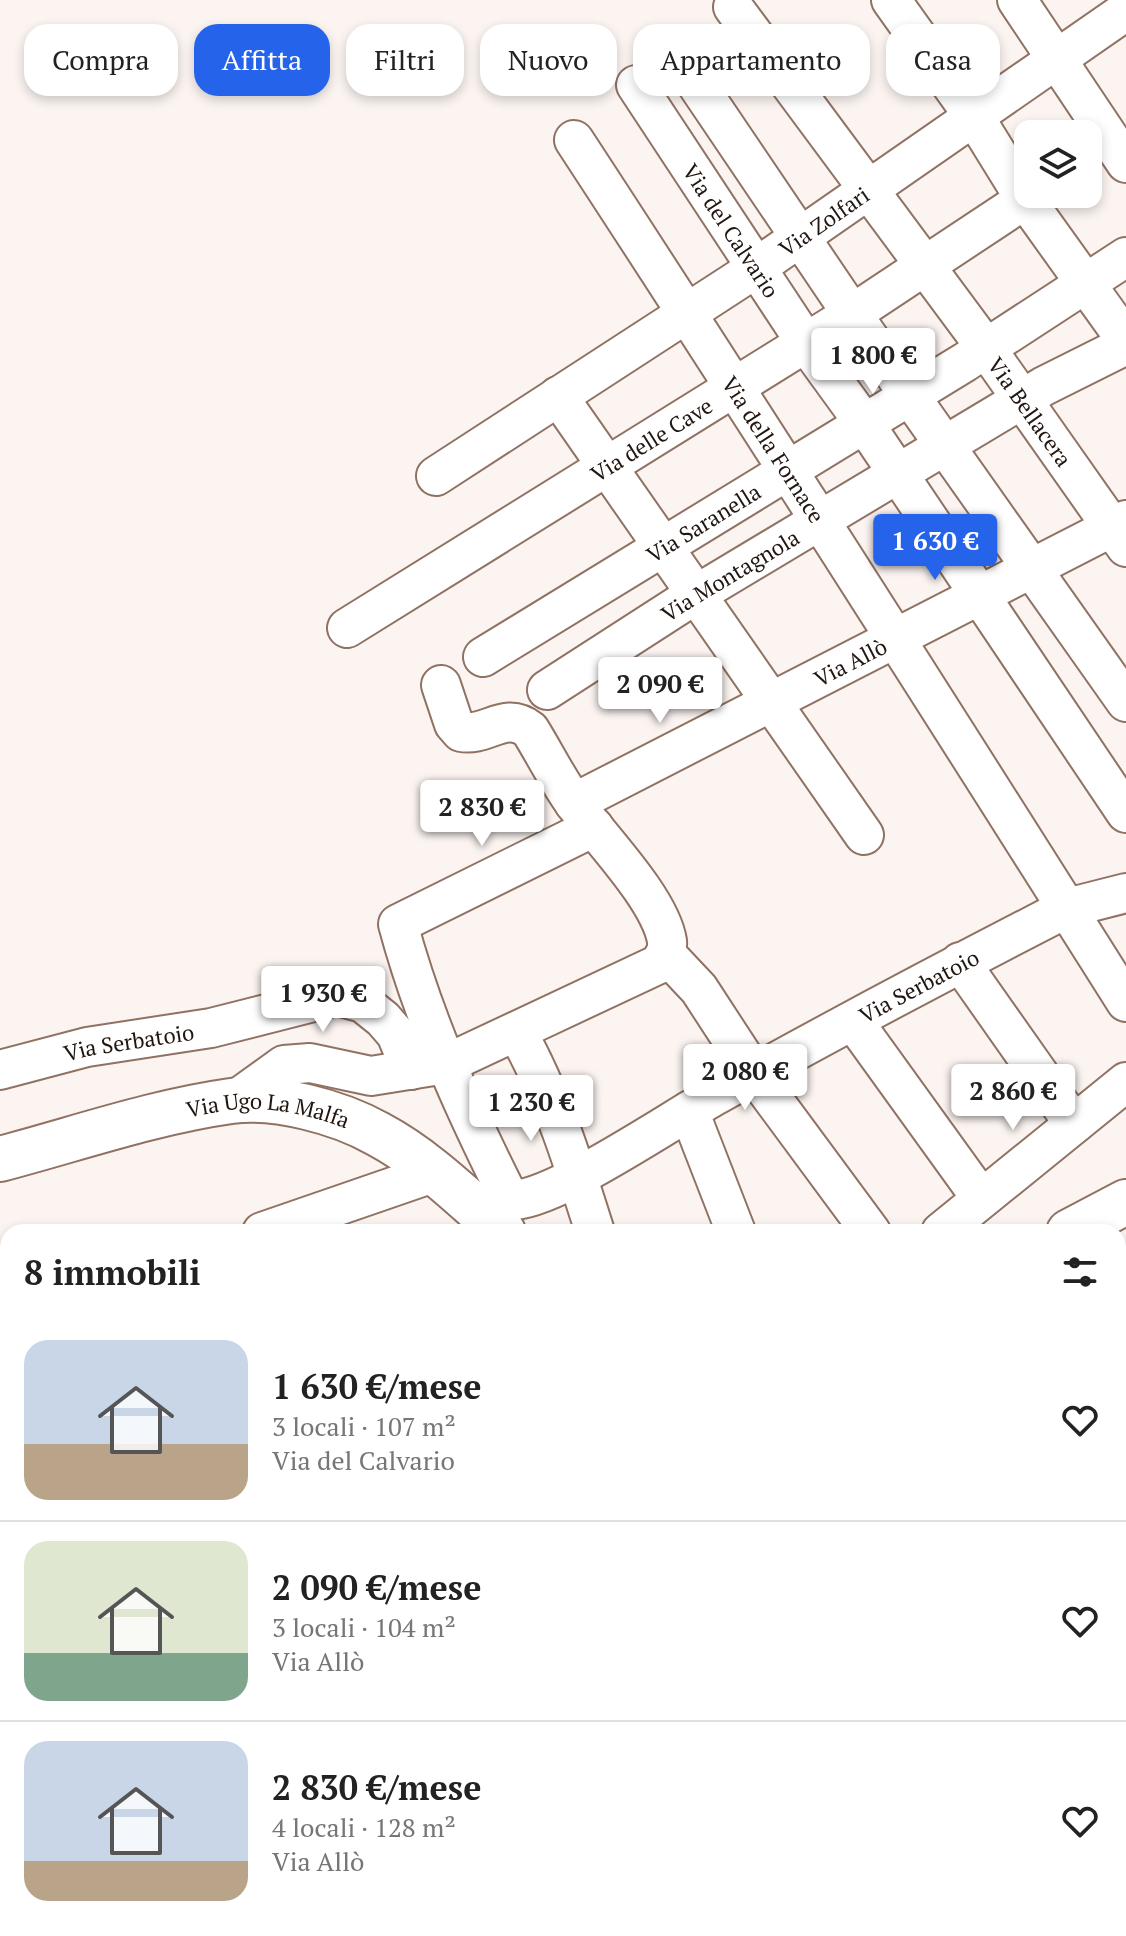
<!DOCTYPE html>
<html lang="it">
<head>
<meta charset="utf-8">
<style>
	:root { --surface:#fff; --page:#f2f2f2; --text:#222; --muted:#767676; --line:#e0e0e0; --accent:#2563eb }
	body { margin:0; font-family:"PT Serif",serif; background:var(--page); color:var(--text); height:100vh; display:flex; flex-direction:column; font-size:30px; white-space:nowrap }
	* { box-sizing:border-box; margin:0 }
	p { font-size:26px; color:var(--muted) }
	.icon { flex:none; width:44px; height:44px; fill:none; stroke:currentColor; stroke-width:2; stroke-linecap:round; stroke-linejoin:round }
	.map { position:relative; flex:1; overflow:hidden }
	.side { position:absolute; left:0px; top:1224px; width:1126px; height:712px; display:flex; flex-direction:column; background:var(--surface); border-radius:24px 24px 0 0; box-shadow:0 4px 12px #0003 }
	.side>* { flex:none }
	.banner { position:absolute; left:24px; top:24px; width:1078px; height:72px; display:flex; gap:16px }
	.controls { position:absolute; left:1014px; top:120px; display:grid; gap:16px }
	.controls a { display:grid; place-items:center; width:88px; height:88px; border-radius:16px; background:var(--surface); box-shadow:0 4px 12px #0003; font-size:40px }
	.price { position:absolute; translate:-50% -68px; padding:0 18px; border-radius:8px; background:#fff; color:#222; font-size:26px; line-height:52px; filter:drop-shadow(0 2px 4px #0008) }
	.price::after { content:''; position:absolute; left:50%; top:48px; width:24px; height:18px; margin-left:-12px; background:inherit; clip-path:polygon(0 0,100% 0,50% 100%) }
	.price.on { background:var(--accent); color:#fff }
	ul { padding:0; list-style:none }
	li { display:flex; align-items:center; gap:24px; height:200px; padding:0 24px }
	li+li { border-top:2px solid var(--line) }
	li span { display:grid; place-items:center; flex:none; width:224px; height:160px; border-radius:24px; color:#555 }
	li>.icon { margin-inline-start:auto }
	span .icon { width:96px; height:96px; fill:#fffc; stroke-width:1 }
	li b { font-size:34px }
	h2 { display:flex; justify-content:space-between; align-items:center; height:96px; padding:0 24px; font-size:34px }
	.pill { padding:0 28px; border-radius:24px; background:var(--surface); box-shadow:0 4px 12px #0003; font-size:28px; line-height:72px }
	.pill.on { background:var(--accent); color:#fff }
	.map>svg:first-child { display:block }
	.lines { fill:none; stroke-linecap:round; stroke-linejoin:round }
	.minor-casing { stroke:#907263; stroke-width:42 }
	.tertiary-casing { stroke:#907263; stroke-width:48 }
	.minor { stroke:#fff; stroke-width:38 }
	.tertiary { stroke:#fff; stroke-width:44 }
	.labels { text-anchor:middle; dominant-baseline:central; stroke-width:6; stroke-linejoin:round; paint-order:stroke }
	.street-label { font-size:22px; fill:#221610; stroke:#fff }
</style>
</head>
<body>
<div class="map">
<svg width="1126" height="1936" viewBox="0 0 1126 1936">
	<rect width="100%" height="100%" fill="#fbf4f1"/>
	<g class="lines">
		<defs>
			<g id="minor">
				<polyline points="891,0 975,118 1025,199 1126,340"/>
				<polyline points="1017,0 1126,163"/>
				<path id="s1" d="M733 7 986 348 1126 547"/>
				<polyline points="675,52 852,314 1126,702"/>
				<path id="s2" d="M636 85 806 343 864 423 1126 813"/>
				<path id="s3" d="M574 140C761 426 944 714 1126 1002"/>
				<polyline points="558,396 864,835"/>
				<path id="s4" d="M436 476 744 276 1126 11"/>
				<path id="s5" d="M347 628 852 314 1033 194"/>
				<path id="s6" d="M483 657 965 362 1126 257"/>
				<path id="s7" d="M547 690 682 603 1044 386 1126 345"/>
				<path id="s8" d="M574 803 1126 520"/>
				<path id="s9" d="M594 827 398 924C423 1017 462 1104 505 1190L515 1200C561 1196 672 1119 718 1094 833 1030 950 968 1067 908L1126 893"/>
				<polyline points="666,954 699,989 755,1075 871,1232"/>
				<polyline points="960,962 1074,1124"/>
				<polyline points="854,1022 981,1198"/>
				<path d="M517 1032C552 1094 574 1165 595 1232"/>
				<path id="s10" d="M0 1070 87 1047 211 1028 337 996 363 1003 383 1019 396 1034 411 1070"/>
				<path d="M234 1101 284 1065 310 1063 371 1076 446 1064 659 964C664 956 668 951 667 941 660 899 601 839 575 804 558 781 545 754 530 730 505 710 487 737 461 732L454 724 441 685"/>
				<polyline points="689,1111 736,1232"/>
				<polyline points="262,1232 436,1172"/>
				<polyline points="941,1232 1126,1082"/>
				<polyline points="1118,1578 1126,1607"/>
				<polyline points="0,1614 8,1611"/>
				<polyline points="1118,1787 1126,1786"/>
				<polyline points="0,1817 8,1838"/>
				<polyline points="43,1928 46,1936"/>
				<polyline points="298,1928 301,1936"/>
				<polyline points="447,1928 449,1936"/>
				<polyline points="783,1928 786,1936"/>
				<polyline points="901,1928 903,1936"/>
				<polyline points="1014,1928 1016,1936"/>
			</g>
			<g id="tertiary">
				<path id="s11" d="M0 1159C76 1139 153 1112 231 1101 276 1095 339 1112 378 1134 425 1159 463 1197 503 1232"/>
				<polyline points="1069,1232 1126,1202"/>
				<polyline points="623,1928 624,1936"/>
			</g>
		</defs>
		<!-- minor casing -->
		<use href="#minor" class="minor-casing"/>
		<!-- tertiary casing -->
		<use href="#tertiary" class="tertiary-casing"/>
		<!-- minor -->
		<use href="#minor" class="minor"/>
		<!-- tertiary -->
		<use href="#tertiary" class="tertiary"/>
	</g>
	<g class="labels">
		<!-- street labels -->
		<g class="street-label">
			<text stroke="none"><textPath href="#s4" startOffset="464">Via Zolfari</textPath></text>
			<text stroke="none"><textPath href="#s2" startOffset="174">Via del Calvario</textPath></text>
			<text stroke="none"><textPath href="#s1" startOffset="502">Via Bellacera</textPath></text>
			<text stroke="none"><textPath href="#s5" startOffset="358">Via delle Cave</textPath></text>
			<text stroke="none"><textPath href="#s3" startOffset="368">Via della Fornace</textPath></text>
			<text stroke="none"><textPath href="#s6" startOffset="258">Via Saranella</textPath></text>
			<text stroke="none"><textPath href="#s7" startOffset="216">Via Montagnola</textPath></text>
			<text stroke="none"><textPath href="#s8" startOffset="310">Via Allò</textPath></text>
			<text stroke="none"><textPath href="#s9" startOffset="978">Via Serbatoio</textPath></text>
			<text stroke="none"><textPath href="#s10" startOffset="132">Via Serbatoio</textPath></text>
			<text stroke="none"><textPath href="#s11" startOffset="276">Via Ugo La Malfa</textPath></text>
		</g>
	</g>
</svg>
<div class="controls">
<a><svg class="icon" aria-label="layers" viewBox="0 0 24 24"><path d="M12 4l9 5-9 5-9-5zM3 14l9 5 9-5"/></svg></a>
</div>
<b class="price" style="left:873px;top:396px">1 800 €</b>
<b class="price on" style="left:935px;top:582px">1 630 €</b>
<b class="price" style="left:660px;top:725px">2 090 €</b>
<b class="price" style="left:482px;top:848px">2 830 €</b>
<b class="price" style="left:323px;top:1034px">1 930 €</b>
<b class="price" style="left:745px;top:1112px">2 080 €</b>
<b class="price" style="left:1013px;top:1132px">2 860 €</b>
<b class="price" style="left:531px;top:1143px">1 230 €</b>
<div class="banner">
<a class="pill">Compra</a>
<a class="pill on">Affitta</a>
<a class="pill">Filtri</a>
<a class="pill">Nuovo</a>
<a class="pill">Appartamento</a>
<a class="pill">Casa</a>
</div>
<section class="side">
<h2>8 immobili<svg class="icon" aria-label="filters" viewBox="0 0 24 24"><path d="M4 7h16M4 17h16"/><circle cx="9" cy="7" r="2"/><circle cx="15" cy="17" r="2"/></svg></h2>
<ul>
<li><span style="background:linear-gradient(#c9d6e8 65%,#b9a48a 0)"><svg class="icon" aria-label="home" viewBox="0 0 24 24"><path d="M3 11l9-7 9 7M6 9v11h12V9"/></svg></span><div><b>1 630 €/mese</b><p>3 locali · 107 m²</p><p>Via del Calvario</p></div><svg class="icon" aria-label="heart" viewBox="0 0 24 24"><path d="M12 20l-8-8c-3-5 5-10 8-4 3-6 11-1 8 4z"/></svg></li>
<li><span style="background:linear-gradient(#dfe7d0 70%,#7fa58c 0)"><svg class="icon" aria-label="home" viewBox="0 0 24 24"><path d="M3 11l9-7 9 7M6 9v11h12V9"/></svg></span><div><b>2 090 €/mese</b><p>3 locali · 104 m²</p><p>Via Allò</p></div><svg class="icon" aria-label="heart" viewBox="0 0 24 24"><path d="M12 20l-8-8c-3-5 5-10 8-4 3-6 11-1 8 4z"/></svg></li>
<li><span style="background:linear-gradient(#c9d6e8 75%,#b9a48a 0)"><svg class="icon" aria-label="home" viewBox="0 0 24 24"><path d="M3 11l9-7 9 7M6 9v11h12V9"/></svg></span><div><b>2 830 €/mese</b><p>4 locali · 128 m²</p><p>Via Allò</p></div><svg class="icon" aria-label="heart" viewBox="0 0 24 24"><path d="M12 20l-8-8c-3-5 5-10 8-4 3-6 11-1 8 4z"/></svg></li>
</ul>
</section>
</div>
</body>
</html>
